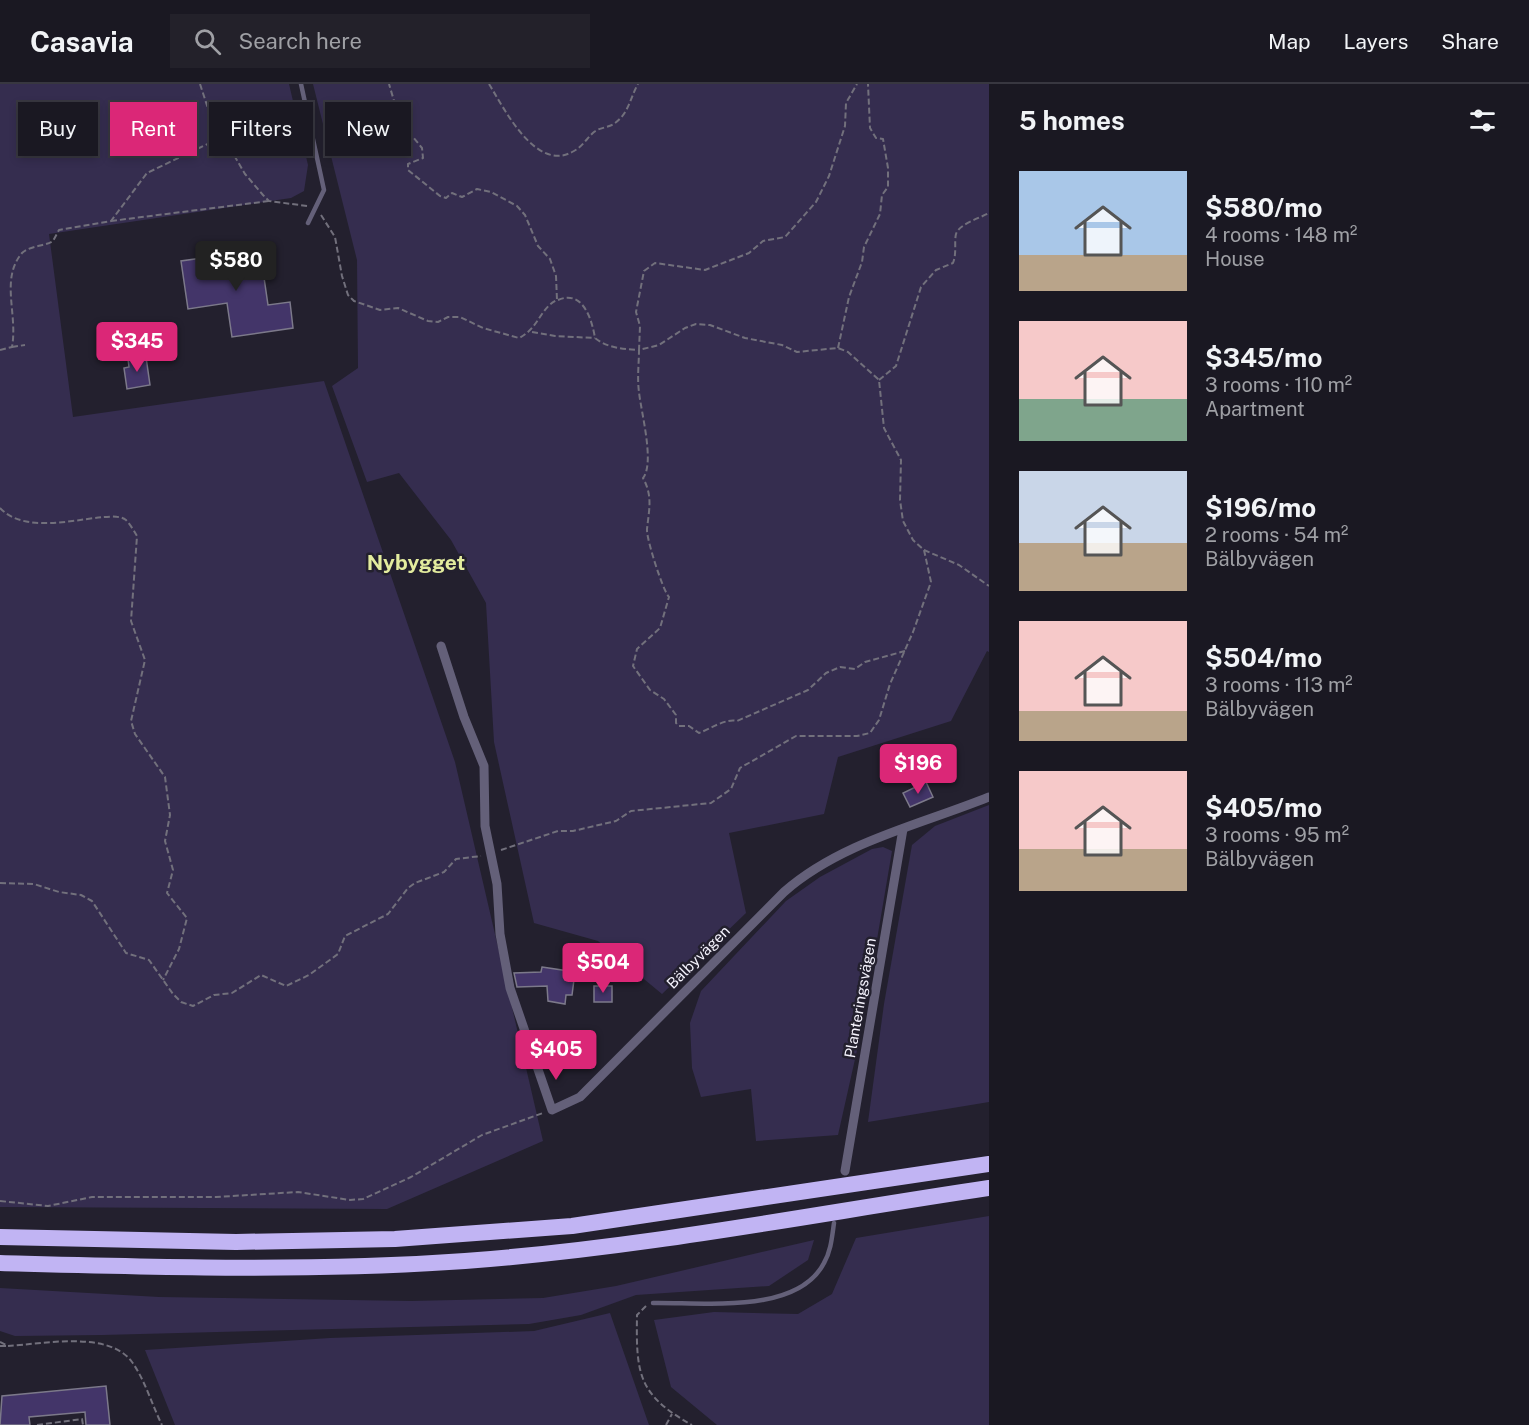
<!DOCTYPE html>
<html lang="en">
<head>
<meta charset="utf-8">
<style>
	:root { --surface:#1a1822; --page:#23212a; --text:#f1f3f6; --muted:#9fa0a5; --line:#383740; --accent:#db2777 }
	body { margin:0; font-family:"Public Sans",sans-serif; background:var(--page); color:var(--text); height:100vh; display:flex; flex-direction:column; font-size:22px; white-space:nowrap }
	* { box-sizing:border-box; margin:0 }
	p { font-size:20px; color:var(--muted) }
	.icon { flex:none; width:33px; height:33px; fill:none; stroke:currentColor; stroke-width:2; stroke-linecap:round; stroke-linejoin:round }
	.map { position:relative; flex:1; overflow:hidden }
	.sheet { display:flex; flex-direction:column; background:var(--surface); width:540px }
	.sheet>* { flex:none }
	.top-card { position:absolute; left:18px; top:18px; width:570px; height:54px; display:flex; gap:12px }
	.price { position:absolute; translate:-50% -51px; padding:0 14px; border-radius:6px; background:var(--accent); color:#fff; font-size:20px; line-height:39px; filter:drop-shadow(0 2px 3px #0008) }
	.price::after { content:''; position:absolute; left:50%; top:36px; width:18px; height:14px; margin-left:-9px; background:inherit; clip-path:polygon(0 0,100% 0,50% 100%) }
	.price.selected { background:#222; color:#fff }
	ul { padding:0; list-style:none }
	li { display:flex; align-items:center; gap:18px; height:150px; padding:0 30px }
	li span { display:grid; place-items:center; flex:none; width:168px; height:120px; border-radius:0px; color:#555 }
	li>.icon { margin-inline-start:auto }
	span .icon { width:72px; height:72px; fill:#fffc; stroke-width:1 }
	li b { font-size:26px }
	h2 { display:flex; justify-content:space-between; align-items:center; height:72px; padding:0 30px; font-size:26px }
	.pill { padding:0 21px; border-radius:0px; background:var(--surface); box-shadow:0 3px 9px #0003,0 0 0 2px var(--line); font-size:21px; line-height:54px }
	.pill.selected { background:var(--accent); color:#fff }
	header { display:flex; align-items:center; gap:36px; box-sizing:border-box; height:84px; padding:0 30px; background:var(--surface); border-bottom:2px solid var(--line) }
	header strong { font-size:28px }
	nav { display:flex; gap:33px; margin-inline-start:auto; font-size:21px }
	.search { width:420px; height:54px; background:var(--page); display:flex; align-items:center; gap:15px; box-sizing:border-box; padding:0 21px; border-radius:0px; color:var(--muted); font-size:22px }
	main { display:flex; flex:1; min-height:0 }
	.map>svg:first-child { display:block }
	.green { fill:#352d4f }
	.building { fill:#433569; stroke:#7c798a; stroke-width:1.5 }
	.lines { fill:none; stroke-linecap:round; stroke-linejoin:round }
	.path { stroke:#72707c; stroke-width:2; stroke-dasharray:6 3; stroke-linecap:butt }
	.lane { stroke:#646079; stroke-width:4.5 }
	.street { stroke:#646079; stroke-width:9 }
	.highway { stroke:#c1b4f3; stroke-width:16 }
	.labels { text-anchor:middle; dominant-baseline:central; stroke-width:5; stroke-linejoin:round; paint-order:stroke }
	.street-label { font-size:15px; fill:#f5f3fd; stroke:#23202e }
	.district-label { font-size:21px; font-weight:bold; fill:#e3ec9e; stroke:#23202e }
</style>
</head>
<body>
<header>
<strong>Casavia</strong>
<div class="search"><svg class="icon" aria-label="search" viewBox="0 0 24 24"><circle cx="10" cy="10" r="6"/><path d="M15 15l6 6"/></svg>Search here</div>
<nav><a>Map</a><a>Layers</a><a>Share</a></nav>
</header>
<main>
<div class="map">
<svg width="989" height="1341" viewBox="0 0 989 1341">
	<rect width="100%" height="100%" fill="#23202e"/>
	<!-- green -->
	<g class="green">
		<polygon points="0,0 289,0 308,81 304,107 291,114 49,150 73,333 324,297 455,678 543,1057 387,1125 0,1123"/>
		<polygon points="313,0 989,0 989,568 987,567 951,637 838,673 824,730 729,749 746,829 662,910 598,857 534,839 494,658 486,519 451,456 399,389 367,398 332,302 358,284 357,176"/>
		<polygon points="989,721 989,1018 868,1038 884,920 912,761 935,742"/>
		<polygon points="883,763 892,767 862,944 838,1051 756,1057 751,1005 701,1013 692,984 690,939 701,907 786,817 820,793 872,765"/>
		<polygon points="989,1132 989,1341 717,1341 671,1303 654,1236 714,1228 798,1230 832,1210 856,1154"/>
		<polygon points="814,1156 808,1176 769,1202 636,1211 581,1231 529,1240 102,1251 15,1252 0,1247 0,1204 159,1213 411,1217 543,1214 616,1202"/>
		<polygon points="610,1229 649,1341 175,1341 145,1266 330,1254 534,1247"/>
	</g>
	<!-- building -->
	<g class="building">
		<polygon points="260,166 268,221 290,218 293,244 232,253 227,219 188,225 181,177"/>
		<polygon points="146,273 150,301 127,305 124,284 129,283 128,275"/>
		<polygon points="926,698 933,713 910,723 903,709"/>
		<polygon points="542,883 575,888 572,911 566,911 565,920 548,917 547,902 517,903 514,889 541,888"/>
		<rect x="594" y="902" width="18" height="16"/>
		<polygon points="106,1302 110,1341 86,1341 85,1328 29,1333 30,1341 0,1341 2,1312"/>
	</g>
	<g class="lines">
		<!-- path -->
		<g class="path">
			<polyline points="200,0 218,55 234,71 245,90 263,111 269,117 307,122"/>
			<path d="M489 0C504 24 536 90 574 67 583 62 587 54 594 48 600 43 609 44 615 39 629 29 630 14 638 0"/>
			<path d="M321 131 335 153 342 192 348 211 354 217 380 226 398 224 428 237 438 238 448 233H460L483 244 519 254C539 244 540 224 557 216L556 192 550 175 538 162 525 131 517 122 491 108 477 105 462 113 452 109 446 114 440 112 408 86V80L423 74 422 64 400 37 389 0"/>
			<polyline points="111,137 269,117"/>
			<path d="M558 216C583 205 592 236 595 254 607 264 623 265 639 266 639 279 637 294 639 308 641 328 655 379 643 394 653 412 649 426 647 445 646 454 663 507 669 513L660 544 637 565 633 582 650 606 664 615 676 631V639L679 642H689L699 649C710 645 726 634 737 637L808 606 826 589 840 583 855 585 865 578 905 567"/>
			<polyline points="532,248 555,252 595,254"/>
			<polyline points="12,263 25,261"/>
			<polyline points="838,264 849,213 862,178 864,163 880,130 882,111 888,103 888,84 883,55 876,54 870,44 868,0"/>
			<path d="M0 266 12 263C18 230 0 195 22 169 31 161 43 163 53 157L59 146 111 137 147 89 218 55"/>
			<path d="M879 296 896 282 921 203 936 186 953 179C957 169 954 158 956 150 959 140 980 134 989 129"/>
			<path d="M0 424C32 458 109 422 126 436 130 440 134 447 137 452L131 537 145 576 131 637 135 650 165 693 170 731 165 757 173 786 167 809 187 834 179 865 163 896"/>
			<polyline points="924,466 959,481 989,502"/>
			<polyline points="501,766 558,747 573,747 616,737 631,727 711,719 731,705 740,684 796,652 857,652 870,649 879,636 890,600 913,548 931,498 924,466 913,456 903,437 900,416 901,376 884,344 879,296 848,268 838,264 797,268 782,261 745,254 710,241 696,240 685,244 659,261 639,266 640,242 636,228 644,187 655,179 705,186 749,169 763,157 785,153 816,118 829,92 845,42 846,19 857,0"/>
			<polyline points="0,799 34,800 59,808 81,811 92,817 126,869 149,876 173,910 181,918 193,922 214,911 232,909 261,891 286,902 309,891 338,870 345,852 388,830 408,804 415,799 444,788 456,775 481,772"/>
			<polyline points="0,1117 48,1122 92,1113 216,1113 298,1108 350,1116 363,1115 411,1093 482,1051 543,1029"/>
			<path d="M646 1222 637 1231C636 1290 638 1311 692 1341"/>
			<path d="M0 1258 8 1262C42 1260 109 1246 132 1278 145 1296 152 1321 162 1341"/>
			<polyline points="0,1262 8,1262"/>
			<polyline points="37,1341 82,1335 83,1341"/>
			<polyline points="666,1341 672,1330"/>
		</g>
		<!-- lane -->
		<g class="lane">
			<polyline points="301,0 324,106 308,139"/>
			<path d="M653 1219C703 1218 797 1231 824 1179 831 1167 832 1153 834 1139"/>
		</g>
		<!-- street -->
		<g class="street">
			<path d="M441 562 464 633 484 682 485 742 497 800 500 850 510 904 552 1026 580 1013 784 808C841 758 920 741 989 713"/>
			<polyline points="845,1087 903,745"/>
		</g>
		<!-- highway -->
		<g class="highway">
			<polyline points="0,1153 236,1158 395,1155 572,1142 989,1080"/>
			<path d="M0 1179C154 1183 310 1188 465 1177 641 1164 814 1130 989 1104"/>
		</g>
	</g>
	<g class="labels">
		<!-- street labels -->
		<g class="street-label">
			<text transform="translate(698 873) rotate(-45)">Bälbyvägen</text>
			<text transform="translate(860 914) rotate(-80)">Planteringsvägen</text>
		</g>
		<!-- district labels -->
		<g class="district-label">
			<text x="416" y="478">Nybygget</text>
		</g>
	</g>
</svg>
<b class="price selected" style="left:236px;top:208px">$580</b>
<b class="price" style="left:137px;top:289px">$345</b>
<b class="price" style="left:918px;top:711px">$196</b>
<b class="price" style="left:603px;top:910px">$504</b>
<b class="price" style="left:556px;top:997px">$405</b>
<div class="top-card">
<a class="pill">Buy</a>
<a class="pill selected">Rent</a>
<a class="pill">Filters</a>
<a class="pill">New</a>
</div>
</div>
<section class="sheet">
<h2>5 homes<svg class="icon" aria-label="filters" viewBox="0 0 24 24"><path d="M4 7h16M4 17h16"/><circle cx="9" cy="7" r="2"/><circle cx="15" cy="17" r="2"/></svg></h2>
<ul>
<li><span style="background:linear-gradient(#a9c7e8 70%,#b9a48a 0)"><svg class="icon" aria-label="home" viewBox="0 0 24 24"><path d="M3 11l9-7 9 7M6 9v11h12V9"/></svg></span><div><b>$580/mo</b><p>4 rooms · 148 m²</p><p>House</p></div></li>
<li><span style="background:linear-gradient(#f6c9c9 65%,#7fa58c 0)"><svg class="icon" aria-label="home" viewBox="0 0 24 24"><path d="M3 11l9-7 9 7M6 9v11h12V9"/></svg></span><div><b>$345/mo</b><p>3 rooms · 110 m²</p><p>Apartment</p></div></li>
<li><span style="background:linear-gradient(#c9d6e8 60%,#b9a48a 0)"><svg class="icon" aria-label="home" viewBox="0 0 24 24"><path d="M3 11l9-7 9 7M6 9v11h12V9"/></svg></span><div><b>$196/mo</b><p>2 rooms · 54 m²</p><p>Bälbyvägen</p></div></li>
<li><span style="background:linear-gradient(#f6c9c9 75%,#b9a48a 0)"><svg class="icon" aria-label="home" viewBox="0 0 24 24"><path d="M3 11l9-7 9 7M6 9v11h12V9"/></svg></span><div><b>$504/mo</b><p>3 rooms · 113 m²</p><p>Bälbyvägen</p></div></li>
<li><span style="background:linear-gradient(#f6c9c9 65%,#b9a48a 0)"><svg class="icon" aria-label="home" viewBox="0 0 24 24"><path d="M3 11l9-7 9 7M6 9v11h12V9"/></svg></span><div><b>$405/mo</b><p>3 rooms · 95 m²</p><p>Bälbyvägen</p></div></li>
</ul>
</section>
</main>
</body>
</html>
